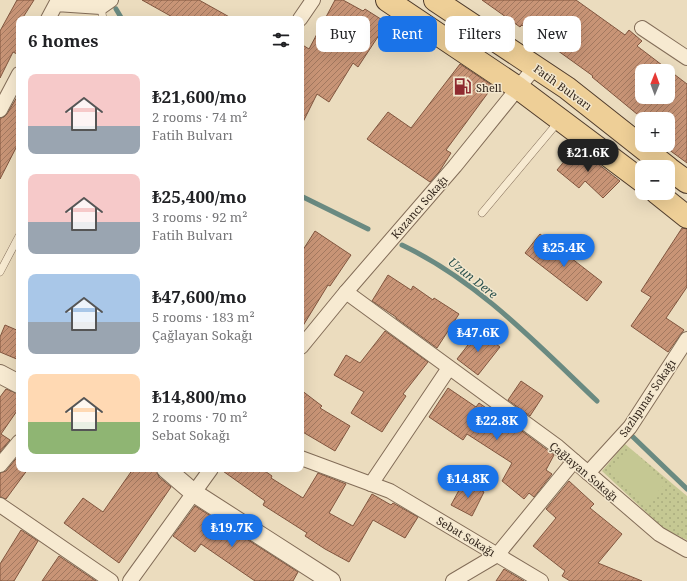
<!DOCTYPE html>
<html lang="en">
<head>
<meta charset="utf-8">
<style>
	:root { --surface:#fff; --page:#f6f6f6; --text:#202124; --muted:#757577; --accent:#1a73e8 }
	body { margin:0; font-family:"Noto Serif",serif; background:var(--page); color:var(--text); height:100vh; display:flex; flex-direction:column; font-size:15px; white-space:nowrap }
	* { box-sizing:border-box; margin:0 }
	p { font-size:13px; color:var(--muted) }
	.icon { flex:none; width:22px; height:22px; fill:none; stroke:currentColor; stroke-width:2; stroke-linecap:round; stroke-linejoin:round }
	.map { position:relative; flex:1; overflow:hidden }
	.side { position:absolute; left:16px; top:16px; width:288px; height:456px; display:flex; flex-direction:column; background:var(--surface); border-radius:8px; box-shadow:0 4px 16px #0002 }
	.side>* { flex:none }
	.top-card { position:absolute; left:316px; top:16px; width:311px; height:36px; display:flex; gap:8px }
	.needle { width:26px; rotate:1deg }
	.buttons { position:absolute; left:635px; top:64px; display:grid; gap:8px }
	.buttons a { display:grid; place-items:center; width:40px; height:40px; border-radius:8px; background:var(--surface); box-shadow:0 4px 16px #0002; font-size:20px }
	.price { position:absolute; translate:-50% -34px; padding:0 9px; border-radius:14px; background:var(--accent); color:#fff; font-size:13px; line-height:26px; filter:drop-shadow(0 1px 2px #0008) }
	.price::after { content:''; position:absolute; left:50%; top:24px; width:12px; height:9px; margin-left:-6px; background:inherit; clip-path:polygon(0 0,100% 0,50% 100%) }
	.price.selected { background:#222; color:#fff }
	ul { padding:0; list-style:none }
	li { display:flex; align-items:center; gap:12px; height:100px; padding:0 12px }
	li span { display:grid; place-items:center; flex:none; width:112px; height:80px; border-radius:8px; color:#555 }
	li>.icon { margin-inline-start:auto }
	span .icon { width:48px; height:48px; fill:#fffc; stroke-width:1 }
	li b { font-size:17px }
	h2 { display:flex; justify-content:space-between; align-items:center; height:48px; padding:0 12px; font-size:17px }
	.chip { padding:0 14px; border-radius:8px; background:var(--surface); box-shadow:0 4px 16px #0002; font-size:14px; line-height:36px }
	.chip.selected { background:var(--accent); color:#fff }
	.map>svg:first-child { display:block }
	.green { fill:url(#green-dots) }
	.pitch { fill:#c5c893 }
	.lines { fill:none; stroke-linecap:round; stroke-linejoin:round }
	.stream { stroke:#6a8a81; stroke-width:5 }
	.building { fill:url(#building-hatch); stroke:#81563f; fill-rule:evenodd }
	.service-casing { stroke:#836d58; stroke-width:8 }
	.minor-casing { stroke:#836d58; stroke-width:16 }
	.tertiary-casing { stroke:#836d58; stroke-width:20 }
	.primary-casing { stroke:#503c2c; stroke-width:24 }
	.service { stroke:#f7ead1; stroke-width:7 }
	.minor { stroke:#f7ead1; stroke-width:14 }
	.tertiary { stroke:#f7ead1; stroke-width:18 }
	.primary { stroke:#eecf97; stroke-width:22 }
	.labels { text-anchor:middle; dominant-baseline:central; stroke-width:3; stroke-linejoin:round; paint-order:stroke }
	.poi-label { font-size:11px; fill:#33261c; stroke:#f3e7ce; text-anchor:start }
	.street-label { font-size:11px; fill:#33261c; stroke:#f3e7ce }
	.water-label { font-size:12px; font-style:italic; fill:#2c524e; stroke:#f3e7ce }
</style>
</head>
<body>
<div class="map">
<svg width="687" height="581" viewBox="0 0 687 581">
	<defs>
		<pattern id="green-dots" width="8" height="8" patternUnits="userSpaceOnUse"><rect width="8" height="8" fill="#c5c893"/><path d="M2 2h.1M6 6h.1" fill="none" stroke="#aaac7e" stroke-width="1.8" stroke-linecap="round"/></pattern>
		<pattern id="building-hatch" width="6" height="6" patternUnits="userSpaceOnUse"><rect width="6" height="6" fill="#c89476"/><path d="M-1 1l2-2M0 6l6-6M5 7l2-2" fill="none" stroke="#a37960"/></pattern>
	</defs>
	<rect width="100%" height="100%" fill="#ebdcbe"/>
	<!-- green -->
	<polygon class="green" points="625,444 687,496 687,540 664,529 602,471"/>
	<!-- pitch -->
	<polygon class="pitch" points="629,451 665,484 646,505 610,471"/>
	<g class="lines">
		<!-- stream -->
		<g class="stream">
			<polyline points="116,9 122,19"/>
			<polyline points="301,196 368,229"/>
			<path d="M402 245C478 281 537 344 597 401"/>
			<polyline points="632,436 687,489"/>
		</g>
	</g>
	<!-- building -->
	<g class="building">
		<polygon points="17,0 34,0 22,19 19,19 19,55 13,52 0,78 0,31"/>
		<polygon points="142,0 199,0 233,19 176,19"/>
		<polygon points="335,0 343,0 363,11 365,9 387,23 358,67 353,63 329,102 317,94 301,126 301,44 309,49"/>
		<path d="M482 0H576L625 35 629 30 642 41 637 46 687 84V163L668 149V119H643L592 77 593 76 522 25 520 27ZM642 71H668V97H642Z"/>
		<polygon points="460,64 493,86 446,150 451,153 439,172 430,182 367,139 388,112 411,128"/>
		<polygon points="17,97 19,98 19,142 0,179 0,118 4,117 7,114"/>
		<polygon points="576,147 620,181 603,198 585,181 579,188 557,170"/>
		<polygon points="682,228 687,229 687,287 666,318 684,330 668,352 631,326 651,297 641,291"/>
		<polygon points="315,231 351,255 330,286 328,285 301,329 301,253"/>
		<polygon points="540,234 602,282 587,301 525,253"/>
		<polygon points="388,275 411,290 413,286 433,300 434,298 459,314 437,348 396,318 396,317 372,301"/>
		<polygon points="5,325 19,331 19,360 0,352 0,337"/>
		<polygon points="385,331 428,362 403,394 406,396 391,418 382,432 351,413 364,392 334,375 346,355 360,363"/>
		<polygon points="479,331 500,347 478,375 457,359"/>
		<polygon points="521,381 543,396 530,416 508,400"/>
		<polygon points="448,388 476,407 479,403 498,416 499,414 554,455 546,470 552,474 534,497 529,493 524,499 502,481 512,463 467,434 463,440 429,417"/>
		<polygon points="6,389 19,394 19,408 1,434 10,440 0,452 0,397"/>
		<polygon points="301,390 322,406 320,408 350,426 335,451 301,431"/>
		<polygon points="19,455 19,469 28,469 6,499 0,497 0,473 6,471"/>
		<polygon points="133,469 156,469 159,477 171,487 119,563 64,523 83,498 103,512"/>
		<polygon points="220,469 262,469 272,476 271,478 303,498 318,473 346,484 329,513 353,526 372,494 391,505 393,503 418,517 405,538 373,520 349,562 325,549 305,536 307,533 263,505 265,501"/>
		<polygon points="464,481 484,492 472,516 451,505"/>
		<polygon points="569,481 594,504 590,508 622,534 598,563 642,581 570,581 562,576 565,571 533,546 556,518 546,509"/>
		<polygon points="195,506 298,572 293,581 255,581 201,544 195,552 173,536"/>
		<polygon points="21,530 38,541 14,581 0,581 0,564"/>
		<polygon points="59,556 96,581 42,581"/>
		<polygon points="504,569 524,581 496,581"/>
	</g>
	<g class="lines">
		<defs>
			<g id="service">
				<polyline points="101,7 103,19"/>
				<polyline points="482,213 559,121"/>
				<polyline points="0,272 19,236"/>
			</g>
			<g id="minor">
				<polyline points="48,19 56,4 101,7 111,0"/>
				<polyline points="300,19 313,0"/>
				<polyline points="642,28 687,58"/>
				<polyline points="0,110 19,74"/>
				<polyline points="346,292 558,447 659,534 687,550"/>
				<polyline points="301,347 346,292 455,166 535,67"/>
				<polyline points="301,458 390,491 541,581"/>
				<polyline points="0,465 19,442"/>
				<polyline points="588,473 630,427 687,339"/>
				<polyline points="371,484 449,368"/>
				<polyline points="0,505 111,581"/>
				<polyline points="130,581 211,469"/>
				<polyline points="453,581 497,555 574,461"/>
			</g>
			<g id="tertiary">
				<polyline points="0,374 19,384"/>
				<polyline points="166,469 194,493 331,581"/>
			</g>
			<g id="primary">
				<polyline points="387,0 518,88 642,181"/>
				<polyline points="435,0 567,88 667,167"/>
				<polyline points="668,168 687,182"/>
				<polyline points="657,193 687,217"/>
			</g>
		</defs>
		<!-- service casing -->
		<use href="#service" class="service-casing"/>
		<!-- minor casing -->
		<use href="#minor" class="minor-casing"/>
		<!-- tertiary casing -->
		<use href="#tertiary" class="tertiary-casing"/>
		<!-- primary casing -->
		<use href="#primary" class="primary-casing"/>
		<!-- service -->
		<use href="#service" class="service"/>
		<!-- minor -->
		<use href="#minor" class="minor"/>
		<!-- tertiary -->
		<use href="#tertiary" class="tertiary"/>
		<!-- primary -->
		<use href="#primary" class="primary"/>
	</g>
	<!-- icons -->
	<defs>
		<symbol id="fuel-bare" viewBox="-9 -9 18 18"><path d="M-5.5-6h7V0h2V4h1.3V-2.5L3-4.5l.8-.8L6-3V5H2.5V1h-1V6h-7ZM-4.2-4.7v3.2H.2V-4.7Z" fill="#8f2b30" stroke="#f3e7ce" stroke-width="2.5" paint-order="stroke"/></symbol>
	</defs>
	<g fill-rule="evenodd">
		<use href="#fuel-bare" x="450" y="74" width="25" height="25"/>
	</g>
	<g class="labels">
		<!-- poi labels -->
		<g class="poi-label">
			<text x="476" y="87">Shell</text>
		</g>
		<!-- street labels -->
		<g class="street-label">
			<text transform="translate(563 87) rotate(36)">Fatih Bulvarı</text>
			<text transform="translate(419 207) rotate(-49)">Kazancı Sokağı</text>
			<text transform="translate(647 398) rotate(-56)">Sazlıpınar Sokağı</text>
			<text transform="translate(584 471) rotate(40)">Çağlayan Sokağı</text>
			<text transform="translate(466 536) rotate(31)">Sebat Sokağı</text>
		</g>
		<!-- water labels -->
		<g class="water-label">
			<text transform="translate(473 278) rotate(38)">Uzun Dere</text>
		</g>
	</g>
</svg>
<div class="buttons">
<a><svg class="needle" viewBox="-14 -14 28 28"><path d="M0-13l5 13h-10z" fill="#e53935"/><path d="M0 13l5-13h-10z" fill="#757577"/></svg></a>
<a>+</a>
<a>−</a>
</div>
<b class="price selected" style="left:588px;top:173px">₺21.6K</b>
<b class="price" style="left:564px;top:268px">₺25.4K</b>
<b class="price" style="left:478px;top:353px">₺47.6K</b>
<b class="price" style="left:497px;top:441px">₺22.8K</b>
<b class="price" style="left:468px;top:499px">₺14.8K</b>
<b class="price" style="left:232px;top:548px">₺19.7K</b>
<div class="top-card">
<a class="chip">Buy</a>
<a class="chip selected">Rent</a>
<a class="chip">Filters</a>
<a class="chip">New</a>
</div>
<section class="side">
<h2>6 homes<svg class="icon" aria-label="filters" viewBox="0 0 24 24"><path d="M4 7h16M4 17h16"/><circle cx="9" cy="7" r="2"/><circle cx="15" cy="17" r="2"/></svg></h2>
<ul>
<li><span style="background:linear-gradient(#f6c9c9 65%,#9aa5b1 0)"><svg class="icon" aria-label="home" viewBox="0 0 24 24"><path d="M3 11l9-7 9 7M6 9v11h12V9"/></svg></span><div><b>₺21,600/mo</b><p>2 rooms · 74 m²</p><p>Fatih Bulvarı</p></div></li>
<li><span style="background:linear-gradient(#f6c9c9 60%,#9aa5b1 0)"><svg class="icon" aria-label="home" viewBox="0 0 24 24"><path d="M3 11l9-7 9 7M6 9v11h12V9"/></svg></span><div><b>₺25,400/mo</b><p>3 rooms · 92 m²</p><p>Fatih Bulvarı</p></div></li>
<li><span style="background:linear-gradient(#a9c7e8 60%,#9aa5b1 0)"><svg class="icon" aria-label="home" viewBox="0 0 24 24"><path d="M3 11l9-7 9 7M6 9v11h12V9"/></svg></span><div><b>₺47,600/mo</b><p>5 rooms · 183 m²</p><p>Çağlayan Sokağı</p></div></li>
<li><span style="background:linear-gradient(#ffd9b3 60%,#8fb573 0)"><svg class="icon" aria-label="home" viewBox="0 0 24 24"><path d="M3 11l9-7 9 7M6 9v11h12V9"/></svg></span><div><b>₺14,800/mo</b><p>2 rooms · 70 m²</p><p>Sebat Sokağı</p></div></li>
</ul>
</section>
</div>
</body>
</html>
